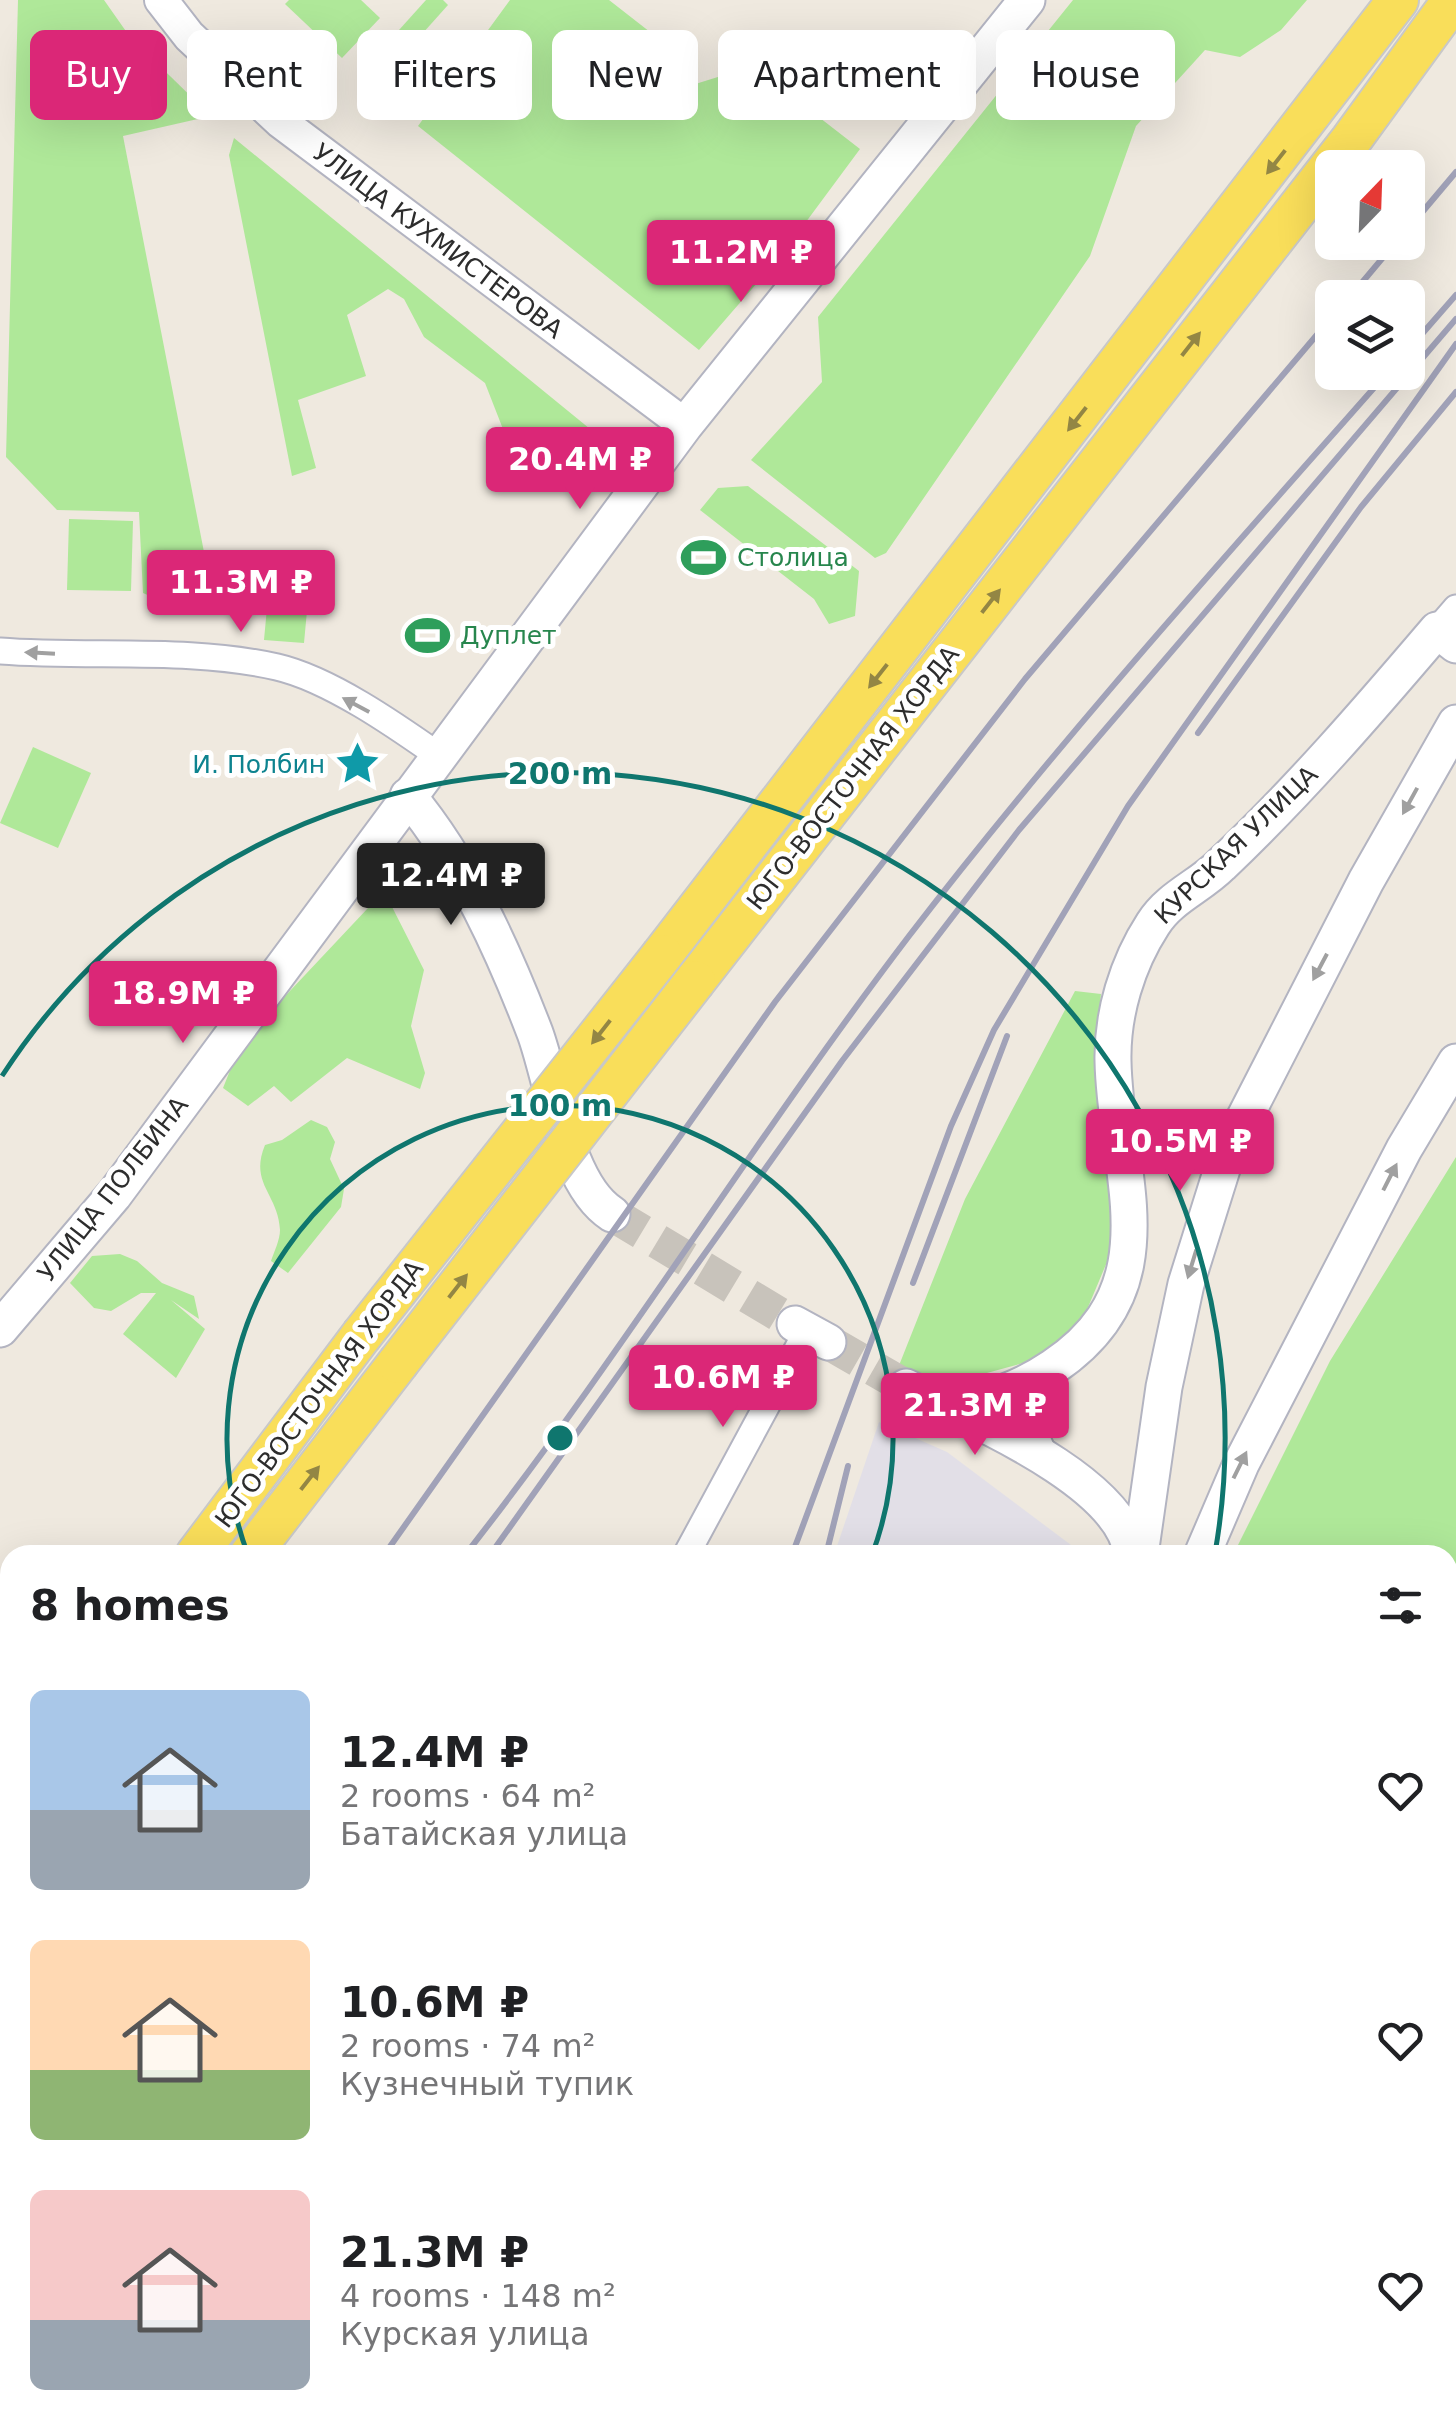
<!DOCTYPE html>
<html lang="en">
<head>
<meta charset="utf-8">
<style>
	:root { --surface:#fff; --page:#f2f2f2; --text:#202124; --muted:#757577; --accent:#db2777 }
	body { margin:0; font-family:"DejaVu Sans",sans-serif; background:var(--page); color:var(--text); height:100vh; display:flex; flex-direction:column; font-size:38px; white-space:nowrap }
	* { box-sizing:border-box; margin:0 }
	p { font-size:32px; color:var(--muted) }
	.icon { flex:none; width:55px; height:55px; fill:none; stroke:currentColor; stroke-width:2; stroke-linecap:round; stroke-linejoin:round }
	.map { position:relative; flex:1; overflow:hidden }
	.sheet { position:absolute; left:0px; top:1545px; width:1458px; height:892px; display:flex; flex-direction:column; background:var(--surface); border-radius:30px 30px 0 0; box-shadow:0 10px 40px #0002 }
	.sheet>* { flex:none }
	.guide { position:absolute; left:30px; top:30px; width:1398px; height:90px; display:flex; gap:20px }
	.needle { width:65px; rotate:23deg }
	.controls { position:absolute; left:1315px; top:150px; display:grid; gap:20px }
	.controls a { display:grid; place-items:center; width:110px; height:110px; border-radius:15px; background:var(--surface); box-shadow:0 10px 40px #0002; font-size:50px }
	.price { position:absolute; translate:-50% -85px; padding:0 22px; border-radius:10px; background:var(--accent); color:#fff; font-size:32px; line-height:65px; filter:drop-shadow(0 2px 5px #0008) }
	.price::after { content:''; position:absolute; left:50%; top:60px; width:30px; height:22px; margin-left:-15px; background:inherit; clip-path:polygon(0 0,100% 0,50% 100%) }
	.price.active { background:#222; color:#fff }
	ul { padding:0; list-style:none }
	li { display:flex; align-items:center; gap:30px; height:250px; padding:0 30px }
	li span { display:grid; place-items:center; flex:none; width:280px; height:200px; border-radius:15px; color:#555 }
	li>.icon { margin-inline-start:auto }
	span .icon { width:120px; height:120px; fill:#fffc; stroke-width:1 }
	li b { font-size:42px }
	h2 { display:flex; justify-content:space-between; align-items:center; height:120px; padding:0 30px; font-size:42px }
	.tag { padding:0 35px; border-radius:15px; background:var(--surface); box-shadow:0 10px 40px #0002; font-size:35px; line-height:90px }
	.tag.active { background:var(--accent); color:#fff }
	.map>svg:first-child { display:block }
	.industrial { fill:#e2dfe7 }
	.green { fill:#afe899 }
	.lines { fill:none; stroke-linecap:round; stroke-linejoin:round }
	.secondary-tunnel { stroke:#c8c3bb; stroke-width:35; stroke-dasharray:35 18; stroke-linecap:butt }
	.minor-casing { stroke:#b3b4c1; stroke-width:29 }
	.tertiary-casing { stroke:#b3b4c1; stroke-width:36 }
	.secondary-casing { stroke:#b3b4c1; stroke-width:39 }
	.primary-casing { stroke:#c8c8c8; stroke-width:44 }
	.minor { stroke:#fff; stroke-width:25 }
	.tertiary { stroke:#fff; stroke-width:32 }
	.secondary { stroke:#fff; stroke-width:35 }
	.primary { stroke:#f9de5a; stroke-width:40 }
	.rail { stroke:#a1a2b8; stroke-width:6 }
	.primary-bridge-casing { stroke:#c8c8c8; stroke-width:44; stroke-linecap:butt }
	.primary-bridge { stroke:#f9de5a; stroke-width:40 }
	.oneway { fill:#938644 }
	.oneway2 { fill:#a0a0a0 }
	.ring { fill:none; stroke:#0f766e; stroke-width:5 }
	.labels { text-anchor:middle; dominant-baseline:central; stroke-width:10; stroke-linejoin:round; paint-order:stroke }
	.street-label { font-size:25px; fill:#2d2d2d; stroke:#fff }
	.leisure-label { font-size:25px; fill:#27864d; stroke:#fff; text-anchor:start }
	.culture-label { font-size:25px; fill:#0d838f; stroke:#fff; text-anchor:end }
	.centre { fill:#0f766e; stroke:#fff; stroke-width:5 }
	.ring-label { font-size:30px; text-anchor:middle; font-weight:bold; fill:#0f766e; stroke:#fff; stroke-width:10; stroke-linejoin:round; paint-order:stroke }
</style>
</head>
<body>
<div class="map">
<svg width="1456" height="2436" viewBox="0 0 1456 2436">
	<rect width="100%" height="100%" fill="#efe9df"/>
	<!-- industrial -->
	<g class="industrial">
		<polygon points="879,1422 947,1452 1071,1545 1074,1555 834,1555"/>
		<polygon points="466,2428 799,2428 796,2436 461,2436"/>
	</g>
	<!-- green -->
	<g class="green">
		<polygon points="18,0 104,0 130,37 211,116 123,136 211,588 173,606 143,593 139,512 57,510 6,457"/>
		<polygon points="289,0 361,0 380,18 342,58 285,4"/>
		<polygon points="426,0 443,0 448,5 414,43 399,30"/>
		<polygon points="510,0 609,0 659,39 647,55 689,86 753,66 860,149 783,253 699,350 418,126"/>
		<polygon points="1073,0 1307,0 1281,30 1240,57 1205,50 1136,126 1090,256 886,553 875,558 751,460 822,382 818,317"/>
		<polygon points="234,138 595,433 561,479 521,475 485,383 424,337 404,299 388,289 347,315 366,376 298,400 316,468 292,476 229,155"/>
		<polygon points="748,486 859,571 855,616 829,624 814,599 700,510 718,488"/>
		<polygon points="69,519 133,521 131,591 67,590"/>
		<polygon points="268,597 308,600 304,643 264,640"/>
		<polygon points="33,747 91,773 58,848 0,823"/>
		<polygon points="384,891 424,970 411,1026 425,1073 420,1089 347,1058 291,1102 274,1086 248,1106 223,1088 241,1043"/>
		<polygon points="1075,991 1101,994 1095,1056 1115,1210 1107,1262 1086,1312 1057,1345 1023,1363 954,1382 898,1368 965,1199"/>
		<path d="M311 1120 327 1127 335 1142 330 1159 344 1189 341 1207 288 1273 271 1261C274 1252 280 1240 280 1230 278 1193 249 1184 265 1145L282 1140Z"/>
		<polygon points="1456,1157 1456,1742 1448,1745 1448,1555 1233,1555 1330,1361"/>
		<polygon points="120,1254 137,1261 162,1283 194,1296 199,1319 171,1300 205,1329 176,1378 123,1334 156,1293 141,1293 111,1311 94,1308 70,1283 92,1256"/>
	</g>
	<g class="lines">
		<!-- secondary-tunnel -->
		<g class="secondary-tunnel">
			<polyline points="612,1214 795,1324"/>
			<polyline points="828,1342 906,1387"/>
		</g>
		<defs>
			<g id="minor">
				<polyline points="1437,630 1456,608"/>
				<path d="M0 651C91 658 188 647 277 667 329 679 395 725 439 756"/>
				<polyline points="686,1555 807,1331"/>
				<polyline points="12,2436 19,2428"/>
				<polyline points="441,2436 446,2428"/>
			</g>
			<g id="tertiary">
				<polyline points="161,0 189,36 281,122 685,425"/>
				<path d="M1040 1376C1021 1407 1026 1423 1041 1456"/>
			</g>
			<g id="secondary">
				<path d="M408 796C464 863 504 952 535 1033 554 1085 565 1184 612 1214"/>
				<polyline points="795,1324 828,1342"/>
				<polyline points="0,1329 114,1195 685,425 1027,0"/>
				<path d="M906 1387C967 1417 1123 1480 1132 1555"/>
				<path d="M939 1403C980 1404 1019 1390 1053 1367 1174 1286 1115 1175 1113 1061 1112 1014 1127 964 1153 924 1170 897 1199 887 1221 865 1298 792 1368 711 1437 630L1456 645"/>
				<polyline points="1140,1555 1164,1387 1186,1284 1228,1150 1366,881 1456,723"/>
				<polyline points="1202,1555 1241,1464 1404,1149 1456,1062"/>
				<polyline points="1448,2243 1456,2246"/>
				<polyline points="930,2436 932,2428"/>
			</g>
			<g id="primary">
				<polyline points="662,955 1398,0"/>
				<polyline points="695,981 1351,140 1453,0"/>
				<polyline points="196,1555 361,1336"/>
				<polyline points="250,1555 398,1363"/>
				<polyline points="0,1812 10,1799"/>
				<polyline points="0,1879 10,1866"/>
			</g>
		</defs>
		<!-- minor casing -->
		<use href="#minor" class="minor-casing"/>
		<!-- tertiary casing -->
		<use href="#tertiary" class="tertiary-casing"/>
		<!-- secondary casing -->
		<use href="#secondary" class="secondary-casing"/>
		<!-- primary casing -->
		<use href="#primary" class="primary-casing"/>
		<!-- minor -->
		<use href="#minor" class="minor"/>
		<!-- tertiary -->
		<use href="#tertiary" class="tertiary"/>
		<!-- secondary -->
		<use href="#secondary" class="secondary"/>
		<!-- primary -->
		<use href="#primary" class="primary"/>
		<!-- rail -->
		<g class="rail">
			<polyline points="1408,229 1456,172"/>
			<polyline points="1349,298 1396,242"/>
			<polyline points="1408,350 1456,295"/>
			<polyline points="1198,733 1361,507 1456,392"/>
			<polyline points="913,1283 1007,1036"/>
			<polyline points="384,1555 775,1002 1025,679 1332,317"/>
			<path d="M465 1555C622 1355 755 1138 909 936 1059 741 1225 557 1388 372"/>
			<polyline points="490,1555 842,1061 1019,830 1456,319"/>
			<polyline points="792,1555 951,1126 994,1030 1128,806 1456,344"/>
			<polyline points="826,1555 848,1466"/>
			<polyline points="0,2068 10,2056"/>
			<polyline points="0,2104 10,2092"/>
			<polyline points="0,2125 10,2114"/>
			<polyline points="393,2436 398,2428"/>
			<polyline points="831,2436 832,2428"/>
		</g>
		<defs>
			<g id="primary-bridge">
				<polyline points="361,1336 662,955"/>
				<polyline points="398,1363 695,981"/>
			</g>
		</defs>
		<!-- primary-bridge casing -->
		<use href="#primary-bridge" class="primary-bridge-casing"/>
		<!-- primary-bridge -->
		<use href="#primary-bridge" class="primary-bridge"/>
	</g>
	<!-- one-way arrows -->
	<defs><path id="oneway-solid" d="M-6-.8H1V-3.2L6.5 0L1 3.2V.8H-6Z" transform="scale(2.5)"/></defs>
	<g class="oneway">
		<use href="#oneway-solid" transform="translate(1276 162) rotate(128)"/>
		<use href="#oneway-solid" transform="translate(1191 344) rotate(-52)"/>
		<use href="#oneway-solid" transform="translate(1077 419) rotate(128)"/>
		<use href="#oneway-solid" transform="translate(991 601) rotate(-52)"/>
		<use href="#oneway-solid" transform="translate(878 676) rotate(128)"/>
		<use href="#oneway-solid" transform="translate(601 1032) rotate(128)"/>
		<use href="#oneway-solid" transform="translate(458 1286) rotate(-52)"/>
		<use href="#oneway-solid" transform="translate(310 1478) rotate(-52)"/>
	</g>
	<g class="oneway2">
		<use href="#oneway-solid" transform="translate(40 653) rotate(-177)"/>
		<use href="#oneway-solid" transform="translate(356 705) rotate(-152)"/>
		<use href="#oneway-solid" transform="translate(1410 801) rotate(119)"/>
		<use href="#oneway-solid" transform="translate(1320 967) rotate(118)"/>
		<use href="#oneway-solid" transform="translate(1390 1177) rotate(-63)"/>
		<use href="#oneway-solid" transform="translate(1192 1264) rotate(107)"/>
		<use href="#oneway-solid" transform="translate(1240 1465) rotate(-64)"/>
	</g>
	<!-- distance rings -->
	<g class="ring">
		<path d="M248 1555A333 333 0 1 1 872 1555"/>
		<path d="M2 1076A665 665 0 0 1 1215 1553"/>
	</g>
	<!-- icons -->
	<defs>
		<symbol id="stadium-bare" viewBox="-9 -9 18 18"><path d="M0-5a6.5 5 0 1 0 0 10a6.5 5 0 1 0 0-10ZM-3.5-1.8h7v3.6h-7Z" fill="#2e9e5b" stroke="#fff" stroke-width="2.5" paint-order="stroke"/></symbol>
		<symbol id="sight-bare" viewBox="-9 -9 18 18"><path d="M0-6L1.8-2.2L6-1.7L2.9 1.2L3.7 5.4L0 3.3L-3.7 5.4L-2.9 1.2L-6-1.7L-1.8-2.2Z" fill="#0f9aa8" stroke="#fff" stroke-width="2.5" paint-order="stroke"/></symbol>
	</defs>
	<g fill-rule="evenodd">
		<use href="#stadium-bare" x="672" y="526" width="63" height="63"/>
		<use href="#stadium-bare" x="396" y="604" width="63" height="63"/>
		<use href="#sight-bare" x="326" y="732" width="63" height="63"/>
	</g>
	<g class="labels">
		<!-- street labels -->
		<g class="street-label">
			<text transform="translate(438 241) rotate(37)">УЛИЦА КУХМИСТЕРОВА</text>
			<text transform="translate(853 778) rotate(-52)">ЮГО-ВОСТОЧНАЯ ХОРДА</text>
			<text transform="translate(1236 845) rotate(-44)">КУРСКАЯ УЛИЦА</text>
			<text transform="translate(113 1189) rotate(-52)">УЛИЦА ПОЛБИНА</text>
			<text transform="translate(319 1394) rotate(-53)">ЮГО-ВОСТОЧНАЯ ХОРДА</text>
		</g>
		<!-- leisure labels -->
		<g class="leisure-label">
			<text x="737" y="557">Столица</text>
			<text x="460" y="635">Дуплет</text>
		</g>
		<!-- culture labels -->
		<g class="culture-label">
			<text x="325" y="764">И. Полбин</text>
		</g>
	</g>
	<circle cx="560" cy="1438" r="15" class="centre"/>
	<g class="ring-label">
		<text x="560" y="784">200 m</text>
		<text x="560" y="1116">100 m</text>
	</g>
</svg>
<div class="controls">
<a><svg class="needle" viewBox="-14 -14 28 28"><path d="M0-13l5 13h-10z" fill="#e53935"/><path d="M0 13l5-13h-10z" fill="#757577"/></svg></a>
<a><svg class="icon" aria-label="layers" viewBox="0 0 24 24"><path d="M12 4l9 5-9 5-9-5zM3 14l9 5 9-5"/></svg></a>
</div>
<b class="price" style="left:741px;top:305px">11.2M ₽</b>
<b class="price" style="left:580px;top:512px">20.4M ₽</b>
<b class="price" style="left:241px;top:635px">11.3M ₽</b>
<b class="price active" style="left:451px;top:928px">12.4M ₽</b>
<b class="price" style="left:183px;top:1046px">18.9M ₽</b>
<b class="price" style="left:1180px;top:1194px">10.5M ₽</b>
<b class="price" style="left:723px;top:1430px">10.6M ₽</b>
<b class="price" style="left:975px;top:1458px">21.3M ₽</b>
<div class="guide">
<a class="tag active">Buy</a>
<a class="tag">Rent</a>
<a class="tag">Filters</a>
<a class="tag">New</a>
<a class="tag">Apartment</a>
<a class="tag">House</a>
</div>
<section class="sheet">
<h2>8 homes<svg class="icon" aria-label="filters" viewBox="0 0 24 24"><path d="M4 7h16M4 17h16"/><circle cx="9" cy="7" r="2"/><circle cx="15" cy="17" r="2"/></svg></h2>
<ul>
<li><span style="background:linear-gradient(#a9c7e8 60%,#9aa5b1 0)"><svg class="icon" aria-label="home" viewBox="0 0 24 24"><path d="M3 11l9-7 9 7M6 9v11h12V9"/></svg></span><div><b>12.4M ₽</b><p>2 rooms · 64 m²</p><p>Батайская улица</p></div><svg class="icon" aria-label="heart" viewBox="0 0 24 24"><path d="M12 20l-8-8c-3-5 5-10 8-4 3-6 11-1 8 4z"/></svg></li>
<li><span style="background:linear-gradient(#ffd9b3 65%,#8fb573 0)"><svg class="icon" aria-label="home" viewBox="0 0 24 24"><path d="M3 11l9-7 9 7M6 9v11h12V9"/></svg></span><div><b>10.6M ₽</b><p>2 rooms · 74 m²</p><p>Кузнечный тупик</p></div><svg class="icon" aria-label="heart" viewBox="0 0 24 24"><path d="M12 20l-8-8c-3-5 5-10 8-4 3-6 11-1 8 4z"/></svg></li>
<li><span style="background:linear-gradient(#f6c9c9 65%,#9aa5b1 0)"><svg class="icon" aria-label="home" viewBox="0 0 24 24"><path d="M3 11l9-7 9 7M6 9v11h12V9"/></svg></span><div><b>21.3M ₽</b><p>4 rooms · 148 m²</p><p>Курская улица</p></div><svg class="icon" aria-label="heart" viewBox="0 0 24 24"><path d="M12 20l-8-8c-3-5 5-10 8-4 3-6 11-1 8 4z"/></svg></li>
</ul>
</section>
</div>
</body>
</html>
